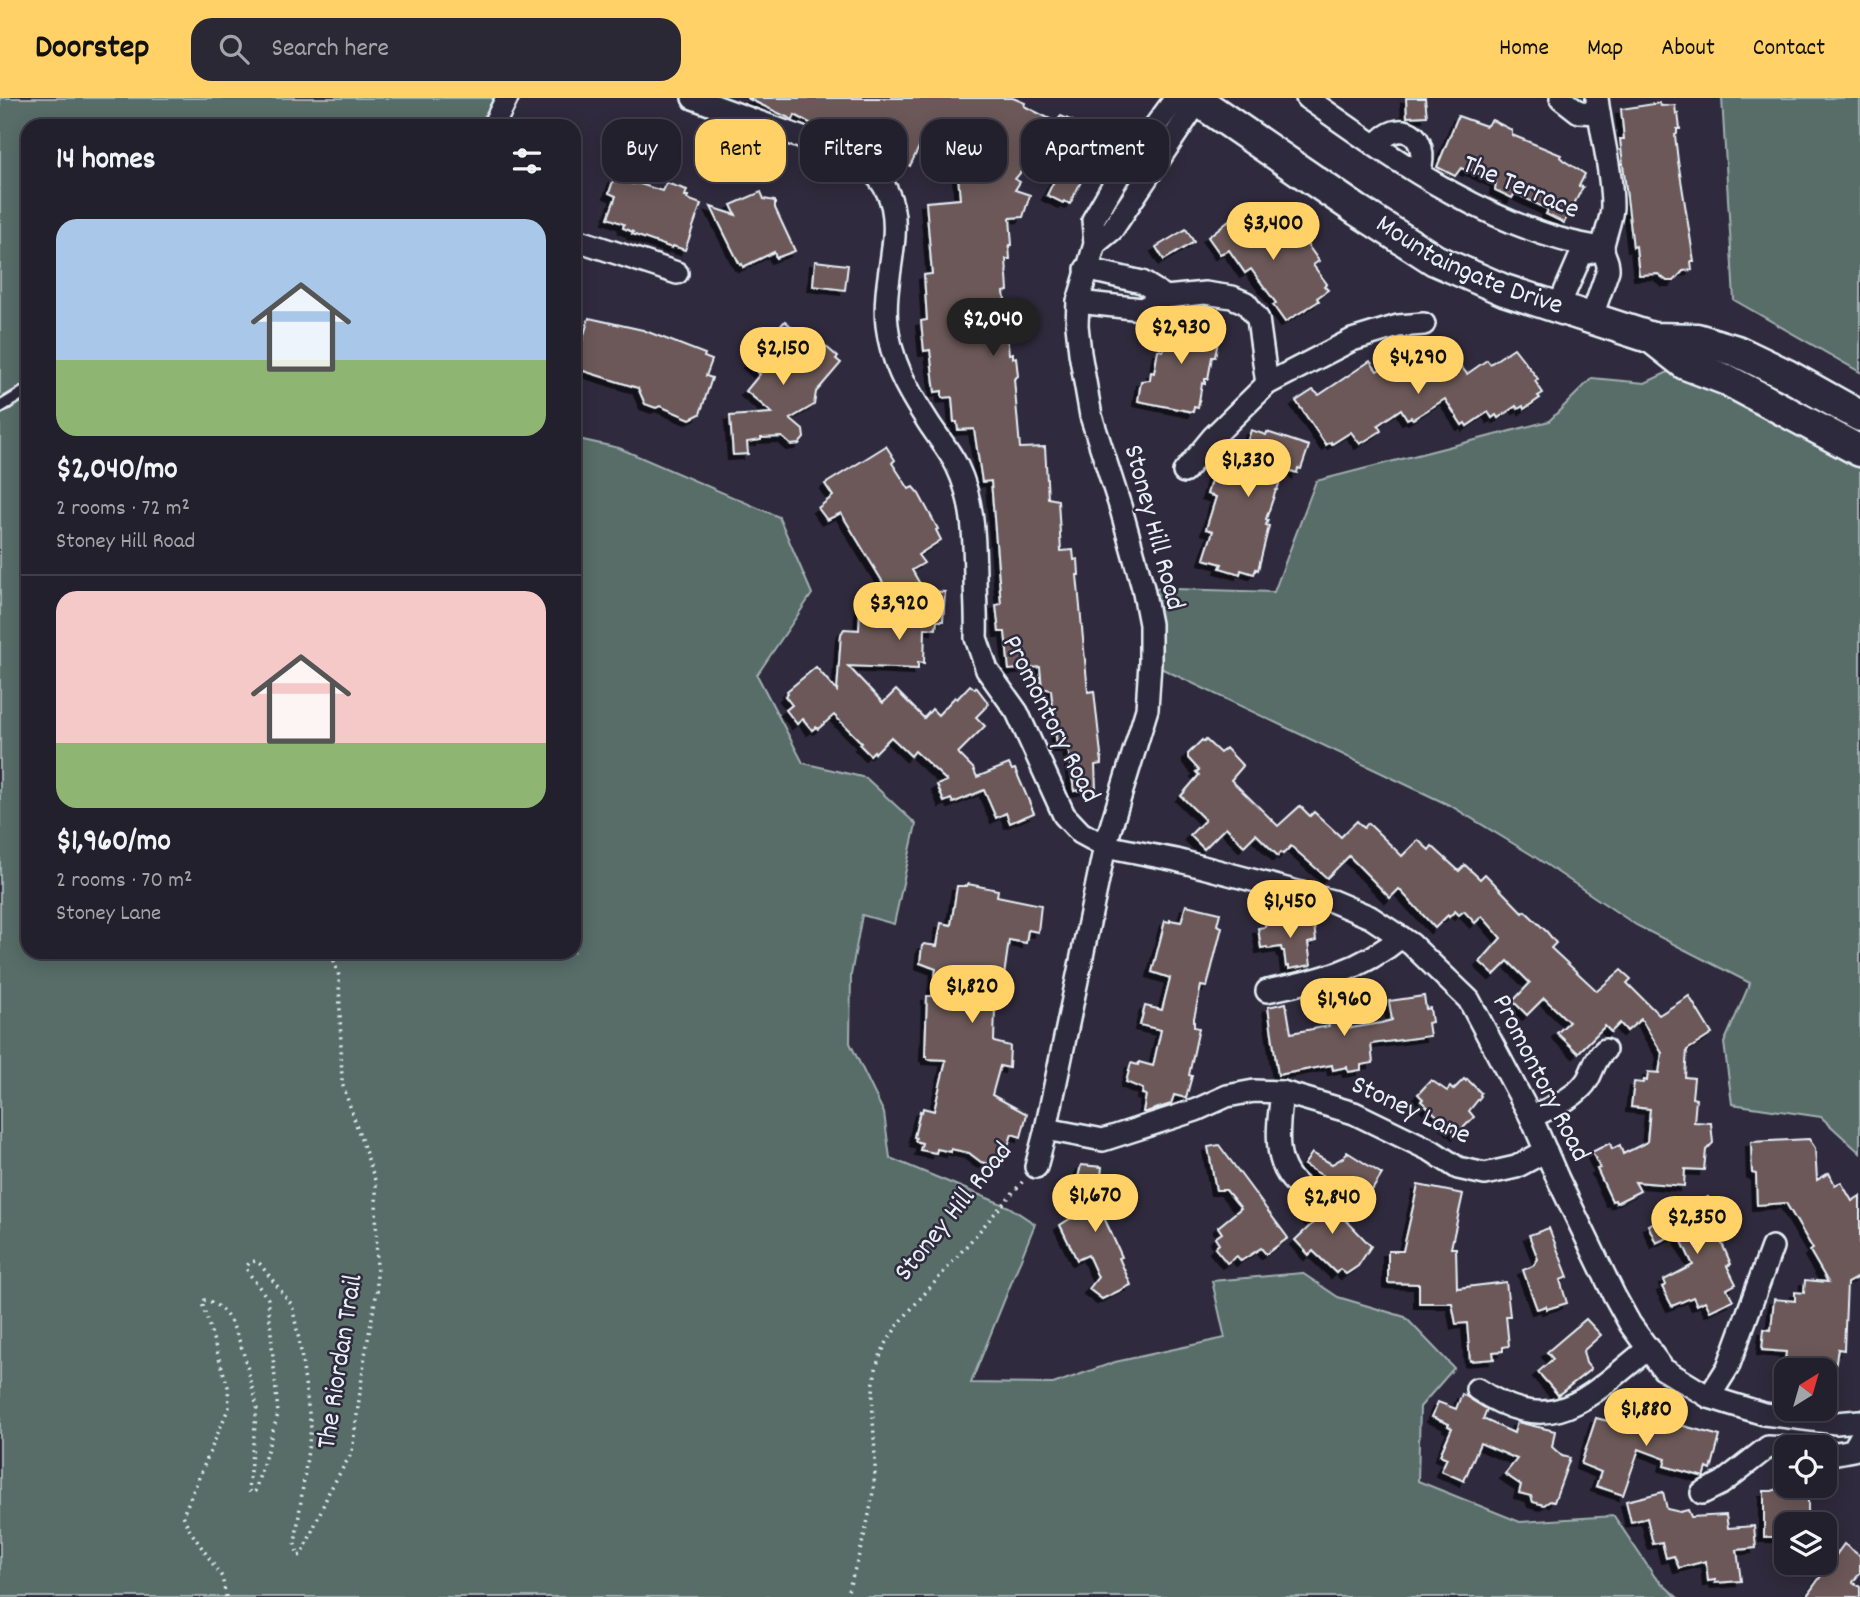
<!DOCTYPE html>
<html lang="en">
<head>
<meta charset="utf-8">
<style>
	:root { --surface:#23202e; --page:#2b2836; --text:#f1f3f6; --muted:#a3a3aa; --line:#403e4a; --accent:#ffd166 }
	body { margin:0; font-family:Dekko,sans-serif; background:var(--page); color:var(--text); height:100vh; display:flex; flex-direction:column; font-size:26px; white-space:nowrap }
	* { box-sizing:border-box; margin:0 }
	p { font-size:23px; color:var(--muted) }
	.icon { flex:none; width:38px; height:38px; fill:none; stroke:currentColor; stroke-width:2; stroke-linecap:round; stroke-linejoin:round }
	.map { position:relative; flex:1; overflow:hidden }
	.panel { position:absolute; left:21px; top:21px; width:560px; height:840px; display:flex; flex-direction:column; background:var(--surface); border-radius:21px; box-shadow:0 4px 18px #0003,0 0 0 2px var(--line) }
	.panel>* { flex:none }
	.hud { position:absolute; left:602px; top:21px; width:665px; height:63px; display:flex; gap:14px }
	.needle { width:46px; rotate:37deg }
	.tools { position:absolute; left:1774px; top:1260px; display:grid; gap:14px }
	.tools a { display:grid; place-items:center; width:63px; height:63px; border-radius:14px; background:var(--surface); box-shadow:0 4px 18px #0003,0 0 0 2px var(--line); font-size:35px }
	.price { position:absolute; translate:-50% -60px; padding:0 16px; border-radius:24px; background:var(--accent); color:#111; font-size:23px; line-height:46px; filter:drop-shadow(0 2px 4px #0008) }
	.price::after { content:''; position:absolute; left:50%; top:42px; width:21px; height:16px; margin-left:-10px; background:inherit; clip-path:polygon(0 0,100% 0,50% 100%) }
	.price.on { background:#222; color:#fff }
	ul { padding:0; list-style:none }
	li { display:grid; align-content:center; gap:14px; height:371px; padding:0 35px }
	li+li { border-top:2px solid var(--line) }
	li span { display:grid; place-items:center; height:217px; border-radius:21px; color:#555 }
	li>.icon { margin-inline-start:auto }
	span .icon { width:126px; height:126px; fill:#fffc; stroke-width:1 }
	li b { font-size:30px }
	h2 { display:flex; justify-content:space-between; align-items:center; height:84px; padding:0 35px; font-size:30px }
	.pill { padding:0 24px; border-radius:21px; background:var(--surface); box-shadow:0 4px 18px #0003,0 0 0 2px var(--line); font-size:24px; line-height:63px }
	.pill.on { background:var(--accent); color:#111 }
	header { display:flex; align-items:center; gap:42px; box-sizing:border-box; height:98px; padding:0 35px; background:var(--accent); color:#111 }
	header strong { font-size:33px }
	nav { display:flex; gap:38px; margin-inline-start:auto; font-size:24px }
	.search { width:490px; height:63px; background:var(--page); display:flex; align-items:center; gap:18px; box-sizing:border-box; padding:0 24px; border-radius:21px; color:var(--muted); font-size:26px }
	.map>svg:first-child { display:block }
	.green { fill:#586d68; stroke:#a0afb0; stroke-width:2 }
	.building { fill:#6c5859; stroke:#e8f1f8; stroke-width:2; filter:url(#shadow) }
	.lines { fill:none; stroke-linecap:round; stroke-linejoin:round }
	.lane-casing { stroke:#e8f1f8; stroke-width:16 }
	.street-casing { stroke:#e8f1f8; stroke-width:26 }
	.secondary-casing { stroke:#e8f1f8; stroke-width:35 }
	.path { stroke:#e8f1f8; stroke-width:3.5; stroke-dasharray:2 5; stroke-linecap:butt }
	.lane { stroke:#2f2a3d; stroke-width:10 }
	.street { stroke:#2f2a3d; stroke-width:21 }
	.secondary { stroke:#2f2a3d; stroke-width:30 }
	.labels { text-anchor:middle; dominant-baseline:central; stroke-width:5; stroke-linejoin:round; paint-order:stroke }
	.street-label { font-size:28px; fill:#e8f1f8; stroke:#2f2a3d }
</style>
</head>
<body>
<header>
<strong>Doorstep</strong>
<div class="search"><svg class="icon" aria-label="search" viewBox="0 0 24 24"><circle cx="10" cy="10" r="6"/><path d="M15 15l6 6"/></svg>Search here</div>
<nav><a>Home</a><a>Map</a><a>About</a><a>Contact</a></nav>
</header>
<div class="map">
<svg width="1860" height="1499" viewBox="0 0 1860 1499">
	<defs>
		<filter id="shadow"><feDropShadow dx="-5" dy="5" stdDeviation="0" flood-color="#0009"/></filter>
	</defs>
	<rect width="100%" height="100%" fill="#2f2a3d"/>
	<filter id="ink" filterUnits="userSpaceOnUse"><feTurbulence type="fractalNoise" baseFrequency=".0143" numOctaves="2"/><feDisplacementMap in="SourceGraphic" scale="14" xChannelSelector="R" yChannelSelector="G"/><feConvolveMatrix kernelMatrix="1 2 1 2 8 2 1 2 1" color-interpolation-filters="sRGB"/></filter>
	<g filter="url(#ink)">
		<!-- green -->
		<g class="green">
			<polygon points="0,0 507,0 493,28 28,28 28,854 574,854 574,340 619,350 779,419 812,496 757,577 803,665 866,680 916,726 894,826 862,817 851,877 850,945 884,1015 890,1060 1009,1109 1035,1126 971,1285 1053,1286 1115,1264 1225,1240 1212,1183 1302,1175 1338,1199 1405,1219 1454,1270 1420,1309 1418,1383 1520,1424 1614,1418 1655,1479 1677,1499 0,1499"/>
			<polygon points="1722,0 1860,0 1860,274 1734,202"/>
			<polygon points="1685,266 1860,353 1860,1055 1821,1019 1732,1006 1724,945 1750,885 1636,827 1532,757 1451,708 1150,565 1143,490 1274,494 1316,383 1549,323 1592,280 1645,285"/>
		</g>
		<!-- building -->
		<g class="building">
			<polygon points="747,0 1013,0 1025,5 1024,8 1056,24 1061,18 1102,36 1100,40 1102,41 1070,106 1064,103 1063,105 1047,97 1061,69 1036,56 1015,81 1020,84 1015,92 1030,97 1023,119 1010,120 1012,147 1009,147 1010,161 1006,161 1008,193 1004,194 1006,210 1004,210 1009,256 1013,255 1013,260 1016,259 1018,278 1014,281 1020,350 1045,349 1048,400 1058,402 1061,453 1073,452 1074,462 1078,461 1079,477 1077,477 1088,594 1094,593 1102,666 1095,667 1096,690 1074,693 1068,649 1057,649 1051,592 1042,590 1040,569 1009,572 1005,534 999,534 996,507 1001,506 991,383 982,384 974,331 958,332 957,324 954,324 952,299 942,300 942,293 935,294 930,252 924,253 921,223 927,222 924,177 932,176 926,104 960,101 957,65 920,47 910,68 887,58 889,53 857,38 836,30 832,37 795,17 793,22"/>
			<polygon points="1406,0 1425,0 1427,18 1407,19"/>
			<polygon points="1660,5 1661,8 1675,7 1676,16 1678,15 1680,31 1677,31 1677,36 1675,37 1678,63 1694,163 1691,163 1692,172 1683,173 1674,183 1667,183 1658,176 1639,177 1636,148 1633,149 1620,41 1624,41 1621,11"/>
			<polygon points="1458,18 1486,28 1492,22 1512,32 1512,37 1561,57 1560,59 1563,62 1585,76 1579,88 1583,89 1564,125 1546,116 1548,112 1545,110 1515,95 1512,100 1495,92 1496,84 1469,71 1468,73 1461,70 1455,78 1437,69"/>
			<polygon points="614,80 633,86 637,85 662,93 666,85 687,92 685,98 688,98 687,101 701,106 685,152 673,148 672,150 632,136 633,134 623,130 624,126 608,120 616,98 609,95"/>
			<polygon points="761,94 764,101 775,103 775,110 795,153 776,160 774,154 743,169 742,166 740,167 711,109 736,117 731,107"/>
			<polygon points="1252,109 1255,114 1257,112 1271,131 1278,127 1293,148 1304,142 1319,163 1313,167 1327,186 1324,188 1328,192 1317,200 1319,203 1285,224 1273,207 1276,205 1251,171 1245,175 1229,152 1220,156 1208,139 1239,114 1241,117"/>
			<polygon points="1186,131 1194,144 1164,162 1156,149"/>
			<polygon points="815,163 848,167 845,192 813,188"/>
			<polygon points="589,220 643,232 705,256 704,259 712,262 706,278 712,280 700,316 690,321 660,308 656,310 645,306 638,290 574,270"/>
			<polygon points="1175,221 1208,226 1208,229 1220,232 1215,259 1212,259 1208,281 1205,281 1205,286 1202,285 1198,310 1194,309 1193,314 1138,303 1141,283 1150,282 1151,274 1154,275 1158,252 1163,253 1164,251 1169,222 1175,223"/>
			<polygon points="785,223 802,238 804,235 813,244 816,240 838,259 836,261 841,265 816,294 814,307 790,321 803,332 804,340 799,346 791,347 782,339 761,340 761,342 747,344 748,356 733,357 730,318 772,315 746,293 760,276 748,265"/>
			<polygon points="1514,250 1538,281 1535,283 1543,295 1538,298 1540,300 1524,311 1523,308 1518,311 1516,308 1498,320 1496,317 1492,320 1488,314 1467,328 1465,325 1462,327 1445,301 1413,321 1411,319 1407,321 1401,311 1378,327 1381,333 1360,346 1351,334 1332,346 1331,344 1326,347 1296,303 1313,292 1319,297 1370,263 1377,273 1400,259 1421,287 1449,268 1452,272 1460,267 1467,276 1487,262 1490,266"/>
			<polygon points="1251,332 1266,337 1267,334 1309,348 1301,371 1298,370 1297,375 1284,371 1277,392 1276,392 1266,421 1268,422 1266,427 1269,428 1258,472 1256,471 1254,476 1241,472 1240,476 1220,470 1222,466 1204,461 1213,433 1206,431 1216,399 1207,396 1213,376 1220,379 1228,353 1243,358"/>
			<polygon points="886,348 895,362 892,365 909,391 913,389 919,396 938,431 936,432 941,442 918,457 924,465 912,472 924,493 945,494 943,523 937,523 936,531 925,530 924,565 918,564 918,571 848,568 883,605 896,592 924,620 932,611 938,617 955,599 957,601 970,587 975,591 976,589 989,606 976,619 985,628 958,655 973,670 977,679 1009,666 1012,672 1015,671 1034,715 1010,725 1006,715 996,720 984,692 953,705 951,701 944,704 937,687 947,683 915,653 911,658 891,639 875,655 874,653 870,657 860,647 862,645 834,617 818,631 816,629 812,632 803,621 797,626 786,612 792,607 785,598 788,595 787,593 816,569 837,593 841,536 844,531 859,532 861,496 863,496 864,489 887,491 841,415 827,422 818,410 833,398 825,386"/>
			<polygon points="1202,642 1204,644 1206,642 1220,655 1226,650 1243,668 1231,682 1278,728 1300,708 1310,718 1314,714 1341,739 1357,723 1364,730 1368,725 1402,758 1418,742 1429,752 1432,748 1459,773 1465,767 1480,781 1485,776 1523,815 1525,813 1547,834 1556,845 1551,850 1597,893 1621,872 1631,881 1627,885 1659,917 1689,898 1712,936 1687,952 1685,979 1694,980 1692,1000 1696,1001 1694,1024 1711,1025 1713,1045 1706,1052 1704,1072 1685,1071 1684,1088 1635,1084 1640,1093 1616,1105 1615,1102 1612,1103 1597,1071 1600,1070 1592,1054 1610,1045 1612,1051 1620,1047 1623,1056 1647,1044 1650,1011 1631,1009 1634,984 1643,985 1644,982 1647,983 1648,974 1659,975 1662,955 1641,921 1627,933 1620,925 1611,934 1605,928 1578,955 1557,935 1569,924 1544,900 1527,917 1513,903 1530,885 1508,863 1494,877 1480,864 1501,840 1482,818 1475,825 1464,813 1459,817 1455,813 1449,819 1448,817 1435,830 1399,791 1390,800 1349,758 1327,780 1291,748 1283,756 1281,754 1278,758 1256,736 1244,748 1226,729 1204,751 1190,737 1205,722 1181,698 1199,677 1196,674 1199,672 1188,660 1188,656"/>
			<polygon points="968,786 998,792 997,798 1041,807 1038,834 1028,832 1026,845 1009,842 1004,878 996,877 994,944 1010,948 1009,970 1000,968 992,997 1027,1016 1021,1039 1012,1036 1001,1069 981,1064 969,1055 951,1051 951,1054 937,1051 936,1055 920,1052 922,1045 915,1043 916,1040 914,1039 920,1013 922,1014 923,1010 934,1013 946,962 927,961 927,958 925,958 927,898 932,898 936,871 920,865 922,848 924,846 937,848 941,825 951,827 957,788 967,788"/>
			<polygon points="1186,807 1220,815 1217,827 1222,829 1207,889 1201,888 1194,920 1194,929 1199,930 1189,977 1192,978 1186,1000 1174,997 1171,1006 1146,1014 1143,1014 1146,997 1142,996 1143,991 1126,984 1131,965 1138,967 1139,964 1153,968 1161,932 1140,927 1145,908 1162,912 1170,880 1152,874 1165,823 1170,824 1170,822 1181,824"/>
			<polygon points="1313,819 1316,843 1308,845 1311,867 1289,871 1289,868 1286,869 1284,853 1282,853 1281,849 1268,851 1267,849 1261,850 1258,830 1265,829 1265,827"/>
			<polygon points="1424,898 1426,911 1430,910 1432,924 1428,925 1430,938 1371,946 1373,965 1361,967 1361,972 1348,974 1347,969 1333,972 1332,967 1278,977 1268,909 1286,905 1291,935 1329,928 1327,920 1346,917 1346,922 1350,922 1351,930 1381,925 1392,922 1389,903"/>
			<polygon points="1464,981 1466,983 1467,981 1481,995 1480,997 1481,998 1469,1013 1474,1019 1457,1036 1421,1003 1423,1001 1418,996 1431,982 1447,993 1450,989 1453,992"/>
			<polygon points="1809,1041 1815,1050 1817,1082 1829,1075 1835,1087 1841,1084 1852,1103 1860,1098 1860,1178 1847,1185 1844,1252 1838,1251 1835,1269 1832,1272 1784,1272 1786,1254 1762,1252 1764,1231 1771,1232 1774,1201 1795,1203 1795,1194 1804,1195 1805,1182 1828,1184 1810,1153 1813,1151 1786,1105 1757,1107 1756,1076 1752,1075 1751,1044"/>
			<polygon points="1219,1047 1288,1140 1266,1156 1261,1150 1241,1163 1237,1158 1227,1165 1215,1150 1219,1146 1215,1140 1222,1135 1218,1129 1241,1110 1226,1092 1216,1092 1208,1049"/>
			<polygon points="1347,1054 1382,1076 1366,1102 1304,1067 1312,1055 1332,1066 1344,1059"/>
			<polygon points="1081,1067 1102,1069 1101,1079 1105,1080 1101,1113 1122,1159 1119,1160 1131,1187 1102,1201 1089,1191 1098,1179 1088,1157 1077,1162 1060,1127 1079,1115 1076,1109 1076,1088"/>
			<polygon points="1418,1087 1463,1096 1451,1150 1456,1150 1457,1190 1506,1184 1510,1218 1506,1218 1509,1248 1503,1249 1503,1253 1493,1254 1494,1261 1470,1263 1467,1225 1456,1226 1452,1205 1419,1205 1419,1186 1388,1185 1388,1153 1403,1153"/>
			<polygon points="1323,1093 1346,1118 1344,1120 1371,1148 1358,1168 1346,1176 1340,1171 1336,1175 1313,1153 1309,1157 1295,1142 1313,1125 1302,1113"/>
			<polygon points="1708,1099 1722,1127 1716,1132 1731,1166 1727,1168 1736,1186 1727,1191 1733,1202 1710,1213 1705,1203 1697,1207 1693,1199 1672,1208 1662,1189 1666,1187 1664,1182 1693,1167 1678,1135 1656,1145 1648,1127"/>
			<polygon points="1549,1130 1568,1179 1560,1182 1567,1205 1547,1211 1546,1208 1537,1211 1523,1172 1533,1168 1538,1161 1529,1137"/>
			<polygon points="1586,1221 1601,1237 1583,1253 1586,1265 1591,1271 1558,1297 1538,1274 1553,1261 1547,1254"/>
			<polygon points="1462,1296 1487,1311 1483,1321 1514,1335 1517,1324 1555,1333 1552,1349 1562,1358 1570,1360 1554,1404 1550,1403 1544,1407 1533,1404 1531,1398 1519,1395 1521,1387 1505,1376 1517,1361 1480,1345 1464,1383 1441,1373 1447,1360 1440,1357 1452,1330 1448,1328 1449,1326 1432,1319 1438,1304 1456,1311"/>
			<polygon points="1626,1312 1720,1338 1711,1372 1707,1370 1704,1379 1664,1368 1666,1361 1639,1351 1623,1397 1596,1388 1601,1374 1581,1366 1596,1320 1620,1326"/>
			<polygon points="1786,1388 1808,1388 1808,1416 1799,1416 1799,1426 1787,1426 1787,1439 1764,1439 1764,1393 1772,1393"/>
			<polygon points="1663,1394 1667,1411 1680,1414 1688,1412 1691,1419 1726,1417 1728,1430 1754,1428 1756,1450 1737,1452 1741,1483 1715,1485 1715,1482 1708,1483 1706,1463 1679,1470 1674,1458 1666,1460 1662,1444 1653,1446 1647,1420 1631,1424 1626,1403"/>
			<polygon points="1844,1446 1860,1458 1860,1475 1853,1484 1860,1489 1860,1499 1806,1499"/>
		</g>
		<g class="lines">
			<defs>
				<polyline id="lane" points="0,309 28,292"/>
				<g id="street">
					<path d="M693 0 852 58C925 101 880 163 887 227 891 262 906 290 925 319 935 336 948 350 957 368 974 403 974 439 975 477 975 498 977 519 976 540L987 572 1017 614 1064 717 1081 735 1105 748 1176 762 1332 803 1370 819 1411 846 1469 902 1531 1019 1558 1081 1614 1197 1630 1226 1663 1271 1709 1299 1764 1316 1836 1325 1860 1323"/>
					<path d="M1307 0C1392 60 1497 136 1603 150"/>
					<polyline points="1561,0 1579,14 1599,15"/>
					<polyline points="493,28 507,0"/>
					<path d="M1376 48C1399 17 1432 37 1419 75"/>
					<polyline points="574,141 677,175"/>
					<polyline points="1095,146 1112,132 1198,3"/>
					<polyline points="1086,171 1142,184 1166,199"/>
					<polyline points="1078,204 1142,211 1166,199 1205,195 1232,199 1246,205 1258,221 1267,286"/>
					<polyline points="1558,210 1581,157 1603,150"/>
					<path d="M1591 221 1608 172C1609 164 1604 159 1603 151 1602 143 1612 122 1612 109 1612 72 1601 36 1597 0"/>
					<polyline points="1184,374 1213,339 1267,286 1352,242 1398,228 1424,226"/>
					<path d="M1267 893C1318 882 1359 874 1401 839"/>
					<path d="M1282 994C1278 1030 1270 1071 1305 1093"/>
					<path d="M1531 1019C1550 1010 1577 1000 1588 981 1594 970 1595 960 1605 952"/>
					<polyline points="1046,1031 1103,1042 1196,1012 1227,998 1254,993 1282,994 1354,1015 1432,1053 1458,1070 1485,1076 1516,1069 1546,1053"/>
					<polyline points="1036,1069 1046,1031 1105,748 1147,611 1150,565 1150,526 1143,490 1121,411 1091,318 1080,255 1077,227 1078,204 1095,146 1093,122 1119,77 1176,0"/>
					<path d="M1477 1291C1555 1343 1588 1298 1649 1250"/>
					<polyline points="1709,1299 1728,1269 1772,1149"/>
					<polyline points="1825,1354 1837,1355 1853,1352 1860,1340"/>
					<polyline points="1702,1395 1722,1385 1768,1349 1787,1350"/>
				</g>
				<g id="secondary">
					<path id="s1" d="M1194 0 1357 112 1435 162 1504 192 1652 240 1697 241 1737 253 1787 277 1860 318"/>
					<polyline points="1652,240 1685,266 1727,282 1860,353"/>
				</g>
			</defs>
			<!-- lane casing -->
			<use href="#lane" class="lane-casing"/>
			<!-- street casing -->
			<use href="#street" class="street-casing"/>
			<!-- secondary casing -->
			<use href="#secondary" class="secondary-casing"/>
			<!-- path -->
			<g class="path">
				<path d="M226 1499 222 1479 189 1431 183 1417 229 1309 228 1289 202 1205 205 1202C238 1209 247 1272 255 1300L257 1309 248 1392 251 1395 255 1393 278 1316 268 1201 248 1174 246 1169 250 1164 256 1163 260 1166 292 1207 300 1247 311 1330 295 1446 298 1458 302 1457 329 1394 352 1354 365 1257 377 1193 376 1085 342 985 339 878 331 854"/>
				<path d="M846 1499C859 1458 872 1417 875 1374 876 1339 868 1302 877 1267 887 1233 919 1203 942 1176 969 1145 996 1114 1023 1083"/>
			</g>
			<!-- lane -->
			<use href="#lane" class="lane"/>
			<!-- street -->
			<use href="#street" class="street"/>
			<!-- secondary -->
			<use href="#secondary" class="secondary"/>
		</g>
	</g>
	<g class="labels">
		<!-- street labels -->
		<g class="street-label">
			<text transform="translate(1520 91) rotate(23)">The Terrace</text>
			<text stroke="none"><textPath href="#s1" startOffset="324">Mountaingate Drive</textPath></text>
			<text transform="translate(1152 430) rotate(75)">Stoney Hill Road</text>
			<text transform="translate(1049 622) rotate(63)">Promontory Road</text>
			<text transform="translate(1539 981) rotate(63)">Promontory Road</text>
			<text transform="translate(1410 1014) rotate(25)">Stoney Lane</text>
			<text transform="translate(955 1115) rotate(-51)">Stoney Hill Road</text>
			<text transform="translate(342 1264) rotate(-81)">The Riordan Trail</text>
		</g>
	</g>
</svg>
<div class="tools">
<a><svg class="needle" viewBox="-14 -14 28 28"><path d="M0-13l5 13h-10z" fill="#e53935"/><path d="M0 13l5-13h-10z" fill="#a3a3aa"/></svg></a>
<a><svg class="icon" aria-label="locate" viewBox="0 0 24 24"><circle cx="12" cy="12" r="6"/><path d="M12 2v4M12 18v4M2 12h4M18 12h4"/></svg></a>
<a><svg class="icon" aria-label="layers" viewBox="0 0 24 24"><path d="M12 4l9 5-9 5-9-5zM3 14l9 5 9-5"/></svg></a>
</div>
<b class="price" style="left:1273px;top:164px">$3,400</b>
<b class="price on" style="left:993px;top:260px">$2,040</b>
<b class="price" style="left:1181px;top:268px">$2,930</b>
<b class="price" style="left:783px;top:289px">$2,150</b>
<b class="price" style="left:1418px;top:298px">$4,290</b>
<b class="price" style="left:1248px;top:401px">$1,330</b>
<b class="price" style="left:899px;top:544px">$3,920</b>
<b class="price" style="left:1290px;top:842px">$1,450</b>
<b class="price" style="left:972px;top:927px">$1,820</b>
<b class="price" style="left:1344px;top:940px">$1,960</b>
<b class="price" style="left:1095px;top:1136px">$1,670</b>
<b class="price" style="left:1332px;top:1138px">$2,840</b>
<b class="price" style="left:1697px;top:1158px">$2,350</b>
<b class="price" style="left:1646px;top:1350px">$1,880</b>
<div class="hud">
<a class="pill">Buy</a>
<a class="pill on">Rent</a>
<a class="pill">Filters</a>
<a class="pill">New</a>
<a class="pill">Apartment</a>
</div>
<section class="panel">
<h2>14 homes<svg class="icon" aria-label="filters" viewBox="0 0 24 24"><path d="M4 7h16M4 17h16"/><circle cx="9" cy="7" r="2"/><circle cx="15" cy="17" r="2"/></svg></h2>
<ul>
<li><span style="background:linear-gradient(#a9c7e8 65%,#8fb573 0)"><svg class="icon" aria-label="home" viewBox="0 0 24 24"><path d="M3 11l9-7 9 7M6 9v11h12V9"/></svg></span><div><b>$2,040/mo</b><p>2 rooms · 72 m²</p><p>Stoney Hill Road</p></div></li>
<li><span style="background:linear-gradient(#f6c9c9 70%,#8fb573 0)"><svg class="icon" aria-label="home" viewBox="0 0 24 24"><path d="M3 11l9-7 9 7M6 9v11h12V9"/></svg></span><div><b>$1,960/mo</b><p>2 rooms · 70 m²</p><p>Stoney Lane</p></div></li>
</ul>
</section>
</div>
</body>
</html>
